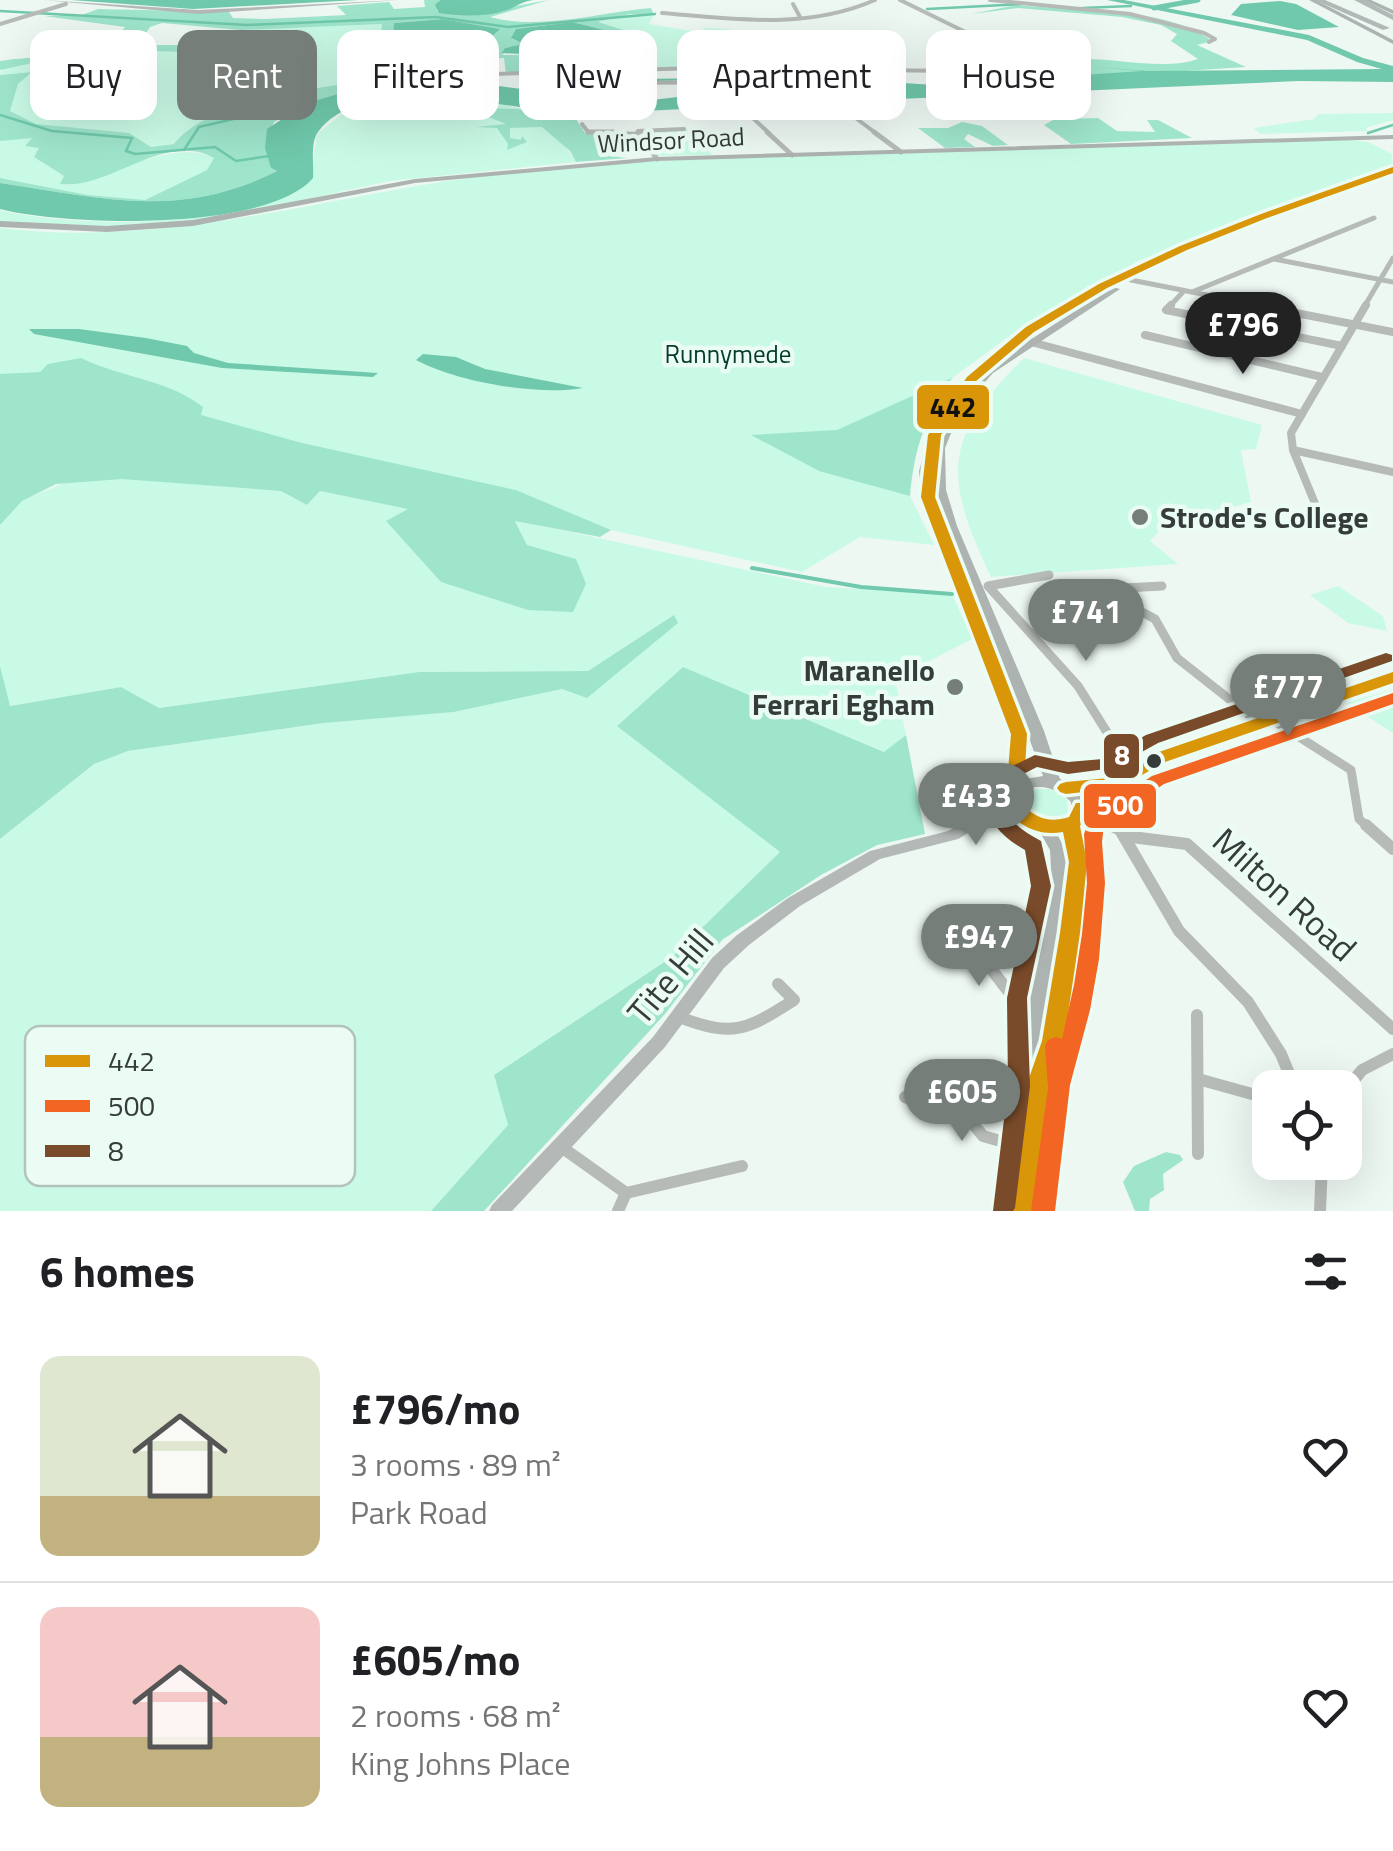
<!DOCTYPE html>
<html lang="en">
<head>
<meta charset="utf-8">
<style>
	:root { --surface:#fff; --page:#f6f6f6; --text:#202124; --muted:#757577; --line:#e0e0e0; --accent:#767e7a }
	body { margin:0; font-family:"Titillium Web",sans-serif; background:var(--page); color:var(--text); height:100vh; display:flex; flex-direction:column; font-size:38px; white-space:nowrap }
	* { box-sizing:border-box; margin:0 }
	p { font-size:32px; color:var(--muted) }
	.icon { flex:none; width:55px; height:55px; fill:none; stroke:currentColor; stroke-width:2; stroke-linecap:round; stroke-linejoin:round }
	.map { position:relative; height:1211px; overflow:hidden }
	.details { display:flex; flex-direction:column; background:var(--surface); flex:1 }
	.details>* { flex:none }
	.hud { position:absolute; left:30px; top:30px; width:1335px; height:90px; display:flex; gap:20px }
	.tools { position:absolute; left:1252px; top:1070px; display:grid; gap:20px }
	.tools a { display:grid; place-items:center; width:110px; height:110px; border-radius:20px; background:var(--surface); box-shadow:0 10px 40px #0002; font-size:50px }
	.price { position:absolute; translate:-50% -85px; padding:0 22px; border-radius:35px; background:var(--accent); color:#fff; font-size:32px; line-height:65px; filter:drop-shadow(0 2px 5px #0008) }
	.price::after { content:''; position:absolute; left:50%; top:60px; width:30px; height:22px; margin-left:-15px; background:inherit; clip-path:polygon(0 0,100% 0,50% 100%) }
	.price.current { background:#222; color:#fff }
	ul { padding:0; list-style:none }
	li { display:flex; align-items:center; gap:30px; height:250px; padding:0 40px }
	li+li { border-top:2px solid var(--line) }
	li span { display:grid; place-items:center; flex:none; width:280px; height:200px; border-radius:20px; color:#555 }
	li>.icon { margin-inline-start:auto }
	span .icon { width:120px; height:120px; fill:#fffc; stroke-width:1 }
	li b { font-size:42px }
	h2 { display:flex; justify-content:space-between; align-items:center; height:120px; padding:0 40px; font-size:42px }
	.tag { padding:0 35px; border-radius:20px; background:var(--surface); box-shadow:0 10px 40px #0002; font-size:35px; line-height:90px }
	.tag.current { background:var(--accent); color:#fff }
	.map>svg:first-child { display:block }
	.green { fill:#c9fae6 }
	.forest { fill:#9fe5cc; fill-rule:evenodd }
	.water { fill:#70c9ac; fill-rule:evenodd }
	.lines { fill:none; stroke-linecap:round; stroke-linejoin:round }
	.stream-far1 { stroke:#70c9ac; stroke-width:2.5 }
	.stream { stroke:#70c9ac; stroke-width:4 }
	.canal { stroke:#70c9ac; stroke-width:5 }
	.river { fill:#70c9ac; fill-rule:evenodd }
	.street-far4 { stroke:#b6bbb8; stroke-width:4 }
	.street-far3 { stroke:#b6bbb8; stroke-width:5 }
	.street-far2 { stroke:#b6bbb8; stroke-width:8 }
	.street-far1 { stroke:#b6bbb8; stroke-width:9 }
	.street { stroke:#b6bbb8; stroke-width:12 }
	.secondary { fill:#b4b9b7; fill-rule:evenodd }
	.primary { fill:#adb3b0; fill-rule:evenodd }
	.highway { fill:#b2b8b5; fill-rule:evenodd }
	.bus-1-casing { stroke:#eafcf4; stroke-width:7 }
	.bus-2-casing { stroke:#eafcf4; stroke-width:7 }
	.bus-3-casing { stroke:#eafcf4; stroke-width:7 }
	.bus-1 { fill:#da9609; fill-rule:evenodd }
	.bus-2 { fill:#f26522; fill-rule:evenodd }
	.bus-3 { fill:#7a4b2a; fill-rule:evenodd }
	.poi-dot { fill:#767e7a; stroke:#eafcf4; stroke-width:4 }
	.bus-dot { fill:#353c39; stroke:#eafcf4; stroke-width:4 }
	.labels { text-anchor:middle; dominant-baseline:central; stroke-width:9; stroke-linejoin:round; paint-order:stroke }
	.far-street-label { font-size:25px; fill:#353c39; stroke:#eafcf4 }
	.far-park-label { font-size:25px; fill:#043b2b; stroke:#eafcf4 }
	.poi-label { font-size:30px; font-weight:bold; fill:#353c39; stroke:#eafcf4; text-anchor:start }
	.near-street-label { font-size:35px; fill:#353c39; stroke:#eafcf4 }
	.key { fill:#eafcf4; stroke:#b4c2bc; stroke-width:2.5 }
	.key-label { font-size:28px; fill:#353c39 }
	.line-badge { stroke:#eafcf4; stroke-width:4 }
	.badge-label { font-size:28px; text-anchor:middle; font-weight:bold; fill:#fff }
	.pale-badge-label { font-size:28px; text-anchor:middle; font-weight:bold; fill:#111 }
</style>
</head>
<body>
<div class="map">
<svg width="1393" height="1211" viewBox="0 0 1393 1211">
	<rect width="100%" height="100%" fill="#eef8f3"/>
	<!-- green -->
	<g class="green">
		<polygon points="629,14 654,15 649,24 699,32 705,28 730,29 731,35 713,56 783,62 790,66 630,70 633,63 609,49 622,37 597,23"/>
		<polygon points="383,24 377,64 381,78 268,97 174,144 151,147 129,133 36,125 10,111 18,84 30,72 0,75 2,68 39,61 39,67 124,50 229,48 248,29"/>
		<path d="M422 97 477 99 542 113 576 162 390 181 219 218 133 227 0 222V210C71 228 252 230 310 181L317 134 347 110Z"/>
		<polygon points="1393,113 1393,120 1365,128 1368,131 1260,134 1254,128 1314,119 1319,114"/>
		<polygon points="692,129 712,155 655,156 644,140 628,142 631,148 598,146 605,140 603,133"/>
		<path d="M30 137 32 139 25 146 40 147 34 157 64 176 61 184 68 185C108 176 176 138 214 158L207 170 145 200 88 195 0 178V141Z"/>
		<path d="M1341 139 1368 142 1392 154 1393 165 1140 260 1023 326 952 378 898 455 910 496 934 545 860 537 802 572 611 530 516 490 477 484 143 480 281 491 307 505 320 491 410 509 387 521 576 559 527 545 515 520 826 587 952 594 972 639 895 679 906 735 885 752 683 667 618 725 781 851 672 957 494 1075 508 1125 431 1211H0V839L94 764 128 751 324 723 454 712 562 689 673 615 588 671 419 672 159 708 121 687 9 706 0 666V525L22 500 79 477 0 493V228C179 250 348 188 524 171 642 159 761 157 880 154 1033 149 1187 144 1341 139Z"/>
		<path d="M1024 358 1262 425 1256 449 1241 450 1251 502 1162 528 1150 541 1178 564 991 577C943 476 942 438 1024 358Z"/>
		<polygon points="1338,586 1383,616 1387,631 1348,623 1310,595"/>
		<polygon points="1393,689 1393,733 1346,703"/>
		<polygon points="1051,789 1067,799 1068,814 1055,821 1029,813 1025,796 1036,789"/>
	</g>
	<!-- forest -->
	<g class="forest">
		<path d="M424 0H439L437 11 468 15 549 0 490 17C542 31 599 12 651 8L654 15 629 14 598 22 623 30 609 49 634 63 630 70 506 74 504 58 384 64 392 87C339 88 311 102 274 122L266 139 271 168 277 171C180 220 101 198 0 183V178L88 195 145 200 207 170 214 158C164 130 111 190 60 184L64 176 34 157 39 148 25 146 32 138 0 141V75L32 72 18 84 10 111 36 124 129 133 151 147 174 144C213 96 322 90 381 77L377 64 382 24 240 30 162 23 150 27 138 45H212L183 52 124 50 39 67 37 62 0 70V61L7 60C48 54 99 64 125 27L44 16 82 15 98 9 229 12 233 18 266 19 346 15 337 6 389 2 394 9 425 7ZM443 19 498 29 487 40 494 44V55L394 60V23ZM572 22 617 33 588 53 625 63 540 65 538 55H503L505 48 523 44 512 39 516 29Z"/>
		<path d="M1017 5C1071 11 1167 6 1212 41L1197 45 1246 67 1060 79 1044 67C1084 46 1151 75 1198 59L1171 41 1177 34 1161 25 1122 17 1018 8 971 14Z"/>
		<polygon points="489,108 623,114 576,119 585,133 606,135 599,146 620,150 610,156 627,158 576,162 570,151 542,127 510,128 510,138 521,140 522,136 527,142 507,150 508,144 497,128 476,127 506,124 481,114"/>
		<polygon points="1098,118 1117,131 1155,132 1147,120 1158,120 1192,138 1071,144 1044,125 1055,119"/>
		<polygon points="962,122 982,126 1008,145 993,146 968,134 964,139 975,147 945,148 918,128 948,128"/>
		<path d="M81 358C122 378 167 379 203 407L201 415 302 443 516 490 611 530 600 537 515 521 527 545 576 559 586 584 573 612 528 610 441 582 386 521 408 509 320 491 307 505 281 491 122 479 56 484 22 501 0 525V374L40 372 48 364Z"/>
		<path d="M952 378C925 417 914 449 910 496L819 471 751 435 837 430Z"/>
		<polygon points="674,615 678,623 587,698 562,689 454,712 324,723 128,751 94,764 0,839 0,666 10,706 121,687 159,708 419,672 588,671"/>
		<polygon points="683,667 884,752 906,735 925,834 877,845 821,875 722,940 665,1014 484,1211 431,1211 508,1125 494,1075 672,957 780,852 617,726"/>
		<polygon points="1166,1152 1180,1155 1183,1160 1163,1174 1164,1190 1150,1199 1149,1211 1135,1211 1123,1182 1134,1166"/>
	</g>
	<!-- water -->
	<g class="water">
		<polygon points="71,0 358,0 193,9"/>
		<path d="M440 0H533C520 2 515 8 504 11 486 17 458 16 439 13L435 5Z"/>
		<polygon points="1280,1 1296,4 1339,27 1298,30 1231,15 1241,4"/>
		<polygon points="443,19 500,29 487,40 499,47 496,53 392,59 394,23"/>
		<polygon points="572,22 617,33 588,53 625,63 545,67 538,55 502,53 505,48 523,44 511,38 516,29"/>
		<path d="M1365 60 1393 67V82L1299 81 877 100 885 111 863 107 869 106 865 100 583 114C519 112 363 69 318 132 310 143 314 164 313 178 267 232 65 226 0 209V183C101 198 180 220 277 171L271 168 265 148 267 129 293 112 288 109 351 90 383 87 483 84 537 91 555 80 807 77 935 85 1142 71 1083 66 1148 71 1382 69 1359 62ZM705 80 864 86 721 89V92L634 102 542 92 559 83Z"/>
		<polygon points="29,329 79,329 146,338 187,346 194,353 228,363 378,373 373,377 222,368 34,334"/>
		<path d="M423 354 456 357 485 369 583 388C538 396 457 382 416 360Z"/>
	</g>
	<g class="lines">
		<!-- stream-far1 -->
		<g class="stream-far1">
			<polyline points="1082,8 1131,6"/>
			<polyline points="927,9 1021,4"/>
			<polyline points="0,11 247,25 436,17 508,27 655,14"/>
			<polyline points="0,115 52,131 132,138 126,151 135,154 215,147 236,161 269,156"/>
			<polyline points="1368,133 1393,125"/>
			<polyline points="184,150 199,127 306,102"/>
		</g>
		<!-- stream -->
		<polyline class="stream" points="752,568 861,587 952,594"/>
		<!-- canal -->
		<g class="canal">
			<polyline points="1154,8 1198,0"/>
			<polyline points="1022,77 1040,66"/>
		</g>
		<!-- river -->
		<polygon class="river" points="1107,0 1124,0 1309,35 1363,58 1393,66 1393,72 1357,62 1307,40"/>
		<!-- street-far4 -->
		<g class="street-far4">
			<polyline points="990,0 1130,14 1204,33 1215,39 1209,42"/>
			<polyline points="793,4 800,17"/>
			<path d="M662 13C734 19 807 30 875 0"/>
			<polyline points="0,24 66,4"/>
			<polyline points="386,77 697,68 957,71 1027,62 900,0"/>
			<polyline points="571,83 793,82"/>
			<polyline points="833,101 877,134"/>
			<polyline points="739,105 770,134"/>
			<polyline points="582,124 588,132 640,134"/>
			<polyline points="638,131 684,129"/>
		</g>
		<!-- street-far3 -->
		<g class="street-far3">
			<polyline points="588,132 613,132"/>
			<polyline points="638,132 657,159"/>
			<polyline points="767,132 792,155"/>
			<polyline points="874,132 901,152"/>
			<polyline points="1274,259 1393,282"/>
			<polyline points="1131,280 1268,307"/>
			<polyline points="1192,292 1374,218"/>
			<polyline points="1169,307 1183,292"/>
			<polyline points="1364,307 1393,258"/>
		</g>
		<!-- street-far2 -->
		<g class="street-far2">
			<polyline points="1171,305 1166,310 1342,346"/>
			<polyline points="1255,305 1393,332"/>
			<polyline points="1145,335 1322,377"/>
			<polyline points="1031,342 1302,414 1291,433 1293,450 1393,472"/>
			<polyline points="1302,414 1366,305"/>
			<polyline points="1293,450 1323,523"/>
		</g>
		<!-- street-far1 -->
		<g class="street-far1">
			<polyline points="1049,575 988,586 1078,686 1110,737 1141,766"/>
			<polyline points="1162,586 1124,588 1140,611 1155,619 1177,658 1262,725"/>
			<polyline points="1274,721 1351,770 1359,819 1369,828"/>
			<polyline points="1113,784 1114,824"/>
			<polyline points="1082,812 1115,828"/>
		</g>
		<!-- street -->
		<g class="street">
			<polyline points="1110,825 1120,830 1179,931 1248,1002 1281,1054 1295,1088"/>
			<polyline points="1366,825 1393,849"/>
			<polyline points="1124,836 1187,844 1393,1029"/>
			<polyline points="933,954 985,961 1009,992 1057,1005"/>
			<polyline points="1197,1015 1198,1154"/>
			<path d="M679 1017C733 1038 747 1030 794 1000L778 984"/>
			<polyline points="1198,1079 1270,1099"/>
			<polyline points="1345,1091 1362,1070 1393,1054"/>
			<polyline points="905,1097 970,1120 983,1136 1029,1149"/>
			<polyline points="560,1146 626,1193 742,1166"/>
			<polyline points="618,1211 626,1193"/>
			<polyline points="1320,1211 1322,1162"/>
		</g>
		<!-- secondary -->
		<g class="secondary">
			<polygon points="43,0 198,10 400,0 198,14"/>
			<polygon points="1393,673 1393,682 1164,761 1087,811 1077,811 1075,807 1077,803 1097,790 1066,793 1061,792 1059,788 1061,784 1066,783 1115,779 1154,755"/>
			<polygon points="1012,795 1017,796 1019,800 1017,804 958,839 880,859 800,906 749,945 724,968 665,1047 512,1211 489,1211 492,1205 653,1037 712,958 737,935 788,898 870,851 948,831"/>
		</g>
		<!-- primary -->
		<g class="primary">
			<polygon points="1309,0 1316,0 1393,40 1393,44"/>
			<polygon points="1363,0 1371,0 1393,10 1393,14"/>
			<polygon points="1393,135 1393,139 657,161 415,183 193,226 107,232 0,227 0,221 107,226 193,220 415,179 657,157"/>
			<path d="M1393 168V173C1276 215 1153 255 1047 322 1025 335 1005 353 985 368L978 377 985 369 1112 287 1120 289 993 373 961 409 945 448 946 490 957 526 1044 731 1060 779C1082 788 1087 795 1087 818L1079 826C1091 891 1081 959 1065 1023 1061 1042 1051 1063 1049 1082 1043 1125 1039 1168 1034 1211H1012L1029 1087 1028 1000 1052 888 1050 850 1040 832 1022 825 1006 807V792L1013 755 1011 734 991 672 934 536 922 497 919 471 935 416 978 364 1038 318 1111 278 1189 243ZM933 462C934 512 957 556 976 602 960 566 923 502 933 462ZM1014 697 1043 776 1025 779 1029 745ZM1035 787C1050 786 1060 791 1071 802V816C1050 828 1021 819 1022 792ZM1064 833 1067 850V853L1057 834ZM1066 908 1061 950 1047 1020 1046 1000Z"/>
		</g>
		<!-- highway -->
		<g class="highway">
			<polygon points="1315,0 1325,0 1390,28 1383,30"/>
			<polygon points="1354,0 1364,0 1393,15 1393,20"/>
		</g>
		<defs>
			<g id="bus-1">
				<path d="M1393 167V173L1267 218 1187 250 1107 288 1034 332 975 382 941 435 935 497 1027 734 1023 805C1037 819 1050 823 1069 817L1076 803H1088L1091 807 1080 826 1087 862 1080 933 1064 1041 1051 1078 1035 1211H1011L1029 1078 1042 1041 1060 933 1069 862 1063 832C1039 836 1019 827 1005 807L1011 734 921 497 928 435 967 377 1026 327 1099 284 1180 246 1261 214Z"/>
				<polygon points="1393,672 1393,683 1165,762 1119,788 1066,794 1060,792 1057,788 1060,784 1066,782 1109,778 1153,754"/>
			</g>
			<polygon id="bus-2" points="1393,693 1393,704 1164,784 1104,825 1102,842 1105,883 1099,959 1090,1010 1070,1085 1055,1211 1031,1211 1048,1088 1045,1046 1048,1040 1056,1037 1062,1039 1074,985 1082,934 1087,883 1084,834 1091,816 1152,776"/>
			<path id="bus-3" d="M1386 653 1392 655V661L1158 743 1113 768 1068 774 1037 767 1006 783C998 814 1016 828 1041 841L1051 886 1027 998 1030 1086 1015 1208 1013 1211H993L1008 1086 1007 998 1031 886 1025 850C996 834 976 809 992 776L1035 755 1068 762 1103 759 1146 735Z"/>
		</defs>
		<!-- bus-1 casing -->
		<use href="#bus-1" class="bus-1-casing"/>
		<!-- bus-2 casing -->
		<use href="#bus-2" class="bus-2-casing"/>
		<!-- bus-3 casing -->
		<use href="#bus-3" class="bus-3-casing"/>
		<!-- bus-1 -->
		<use href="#bus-1" class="bus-1"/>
		<!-- bus-2 -->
		<use href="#bus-2" class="bus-2"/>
		<!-- bus-3 -->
		<use href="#bus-3" class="bus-3"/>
	</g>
	<!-- markers -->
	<g class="poi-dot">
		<circle cx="1140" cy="517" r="10"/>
		<circle cx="955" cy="687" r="10"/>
	</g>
	<circle class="bus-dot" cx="1154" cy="761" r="9"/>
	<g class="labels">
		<!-- far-street labels -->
		<g class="far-street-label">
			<text transform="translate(671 140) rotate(-3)">Windsor Road</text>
		</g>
		<!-- far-park labels -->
		<g class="far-park-label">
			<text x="728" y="354">Runnymede</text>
		</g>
		<!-- poi labels -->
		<g class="poi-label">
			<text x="1160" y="517">Strode's College</text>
			<text x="935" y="670" text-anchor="end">Maranello<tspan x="935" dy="34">Ferrari Egham</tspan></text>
		</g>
		<!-- near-street labels -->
		<g class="near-street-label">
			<text transform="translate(1285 894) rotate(42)">Milton Road</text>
			<text transform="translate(670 976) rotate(-50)">Tite Hill</text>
		</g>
	</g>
	<!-- legend -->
	<rect x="25" y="1026" width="330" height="160" rx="15" class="key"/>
	<rect x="45" y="1055" width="45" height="12" fill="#da9609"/>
	<rect x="45" y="1100" width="45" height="12" fill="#f26522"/>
	<rect x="45" y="1145" width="45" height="12" fill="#7a4b2a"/>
	<g class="key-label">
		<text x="108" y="1071">442</text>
		<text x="108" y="1116">500</text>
		<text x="108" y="1161">8</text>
	</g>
	<g class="line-badge">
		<rect x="915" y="383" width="76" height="48" rx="10" fill="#da9609"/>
		<rect x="1102" y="732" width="39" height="48" rx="10" fill="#7a4b2a"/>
		<rect x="1082" y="782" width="76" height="48" rx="10" fill="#f26522"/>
	</g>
	<g class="badge-label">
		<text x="1122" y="765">8</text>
		<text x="1120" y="815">500</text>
	</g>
	<g class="pale-badge-label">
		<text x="953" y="417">442</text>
	</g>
</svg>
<div class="tools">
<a><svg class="icon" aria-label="locate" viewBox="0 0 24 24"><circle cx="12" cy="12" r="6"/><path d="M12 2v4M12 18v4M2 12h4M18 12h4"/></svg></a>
</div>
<b class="price current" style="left:1243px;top:377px">£796</b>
<b class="price" style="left:1086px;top:664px">£741</b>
<b class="price" style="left:1288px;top:739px">£777</b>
<b class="price" style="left:976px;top:848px">£433</b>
<b class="price" style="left:979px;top:989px">£947</b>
<b class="price" style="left:962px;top:1144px">£605</b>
<div class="hud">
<a class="tag">Buy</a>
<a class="tag current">Rent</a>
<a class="tag">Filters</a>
<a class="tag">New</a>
<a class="tag">Apartment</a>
<a class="tag">House</a>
</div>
</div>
<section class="details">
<h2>6 homes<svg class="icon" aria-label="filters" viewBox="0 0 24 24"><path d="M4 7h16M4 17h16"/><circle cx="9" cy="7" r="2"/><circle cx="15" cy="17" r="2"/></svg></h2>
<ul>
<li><span style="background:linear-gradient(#dfe7d0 70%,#c2b280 0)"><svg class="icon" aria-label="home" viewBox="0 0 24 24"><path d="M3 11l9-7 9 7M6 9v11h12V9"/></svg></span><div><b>£796/mo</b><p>3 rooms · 89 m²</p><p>Park Road</p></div><svg class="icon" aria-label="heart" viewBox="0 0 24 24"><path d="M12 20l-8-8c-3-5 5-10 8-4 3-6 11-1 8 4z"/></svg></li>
<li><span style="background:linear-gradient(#f6c9c9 65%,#c2b280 0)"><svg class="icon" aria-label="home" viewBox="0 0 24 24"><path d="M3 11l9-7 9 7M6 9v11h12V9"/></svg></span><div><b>£605/mo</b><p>2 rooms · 68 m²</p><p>King Johns Place</p></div><svg class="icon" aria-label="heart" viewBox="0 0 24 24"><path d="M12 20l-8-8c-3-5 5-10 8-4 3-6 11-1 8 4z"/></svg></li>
</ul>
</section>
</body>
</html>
